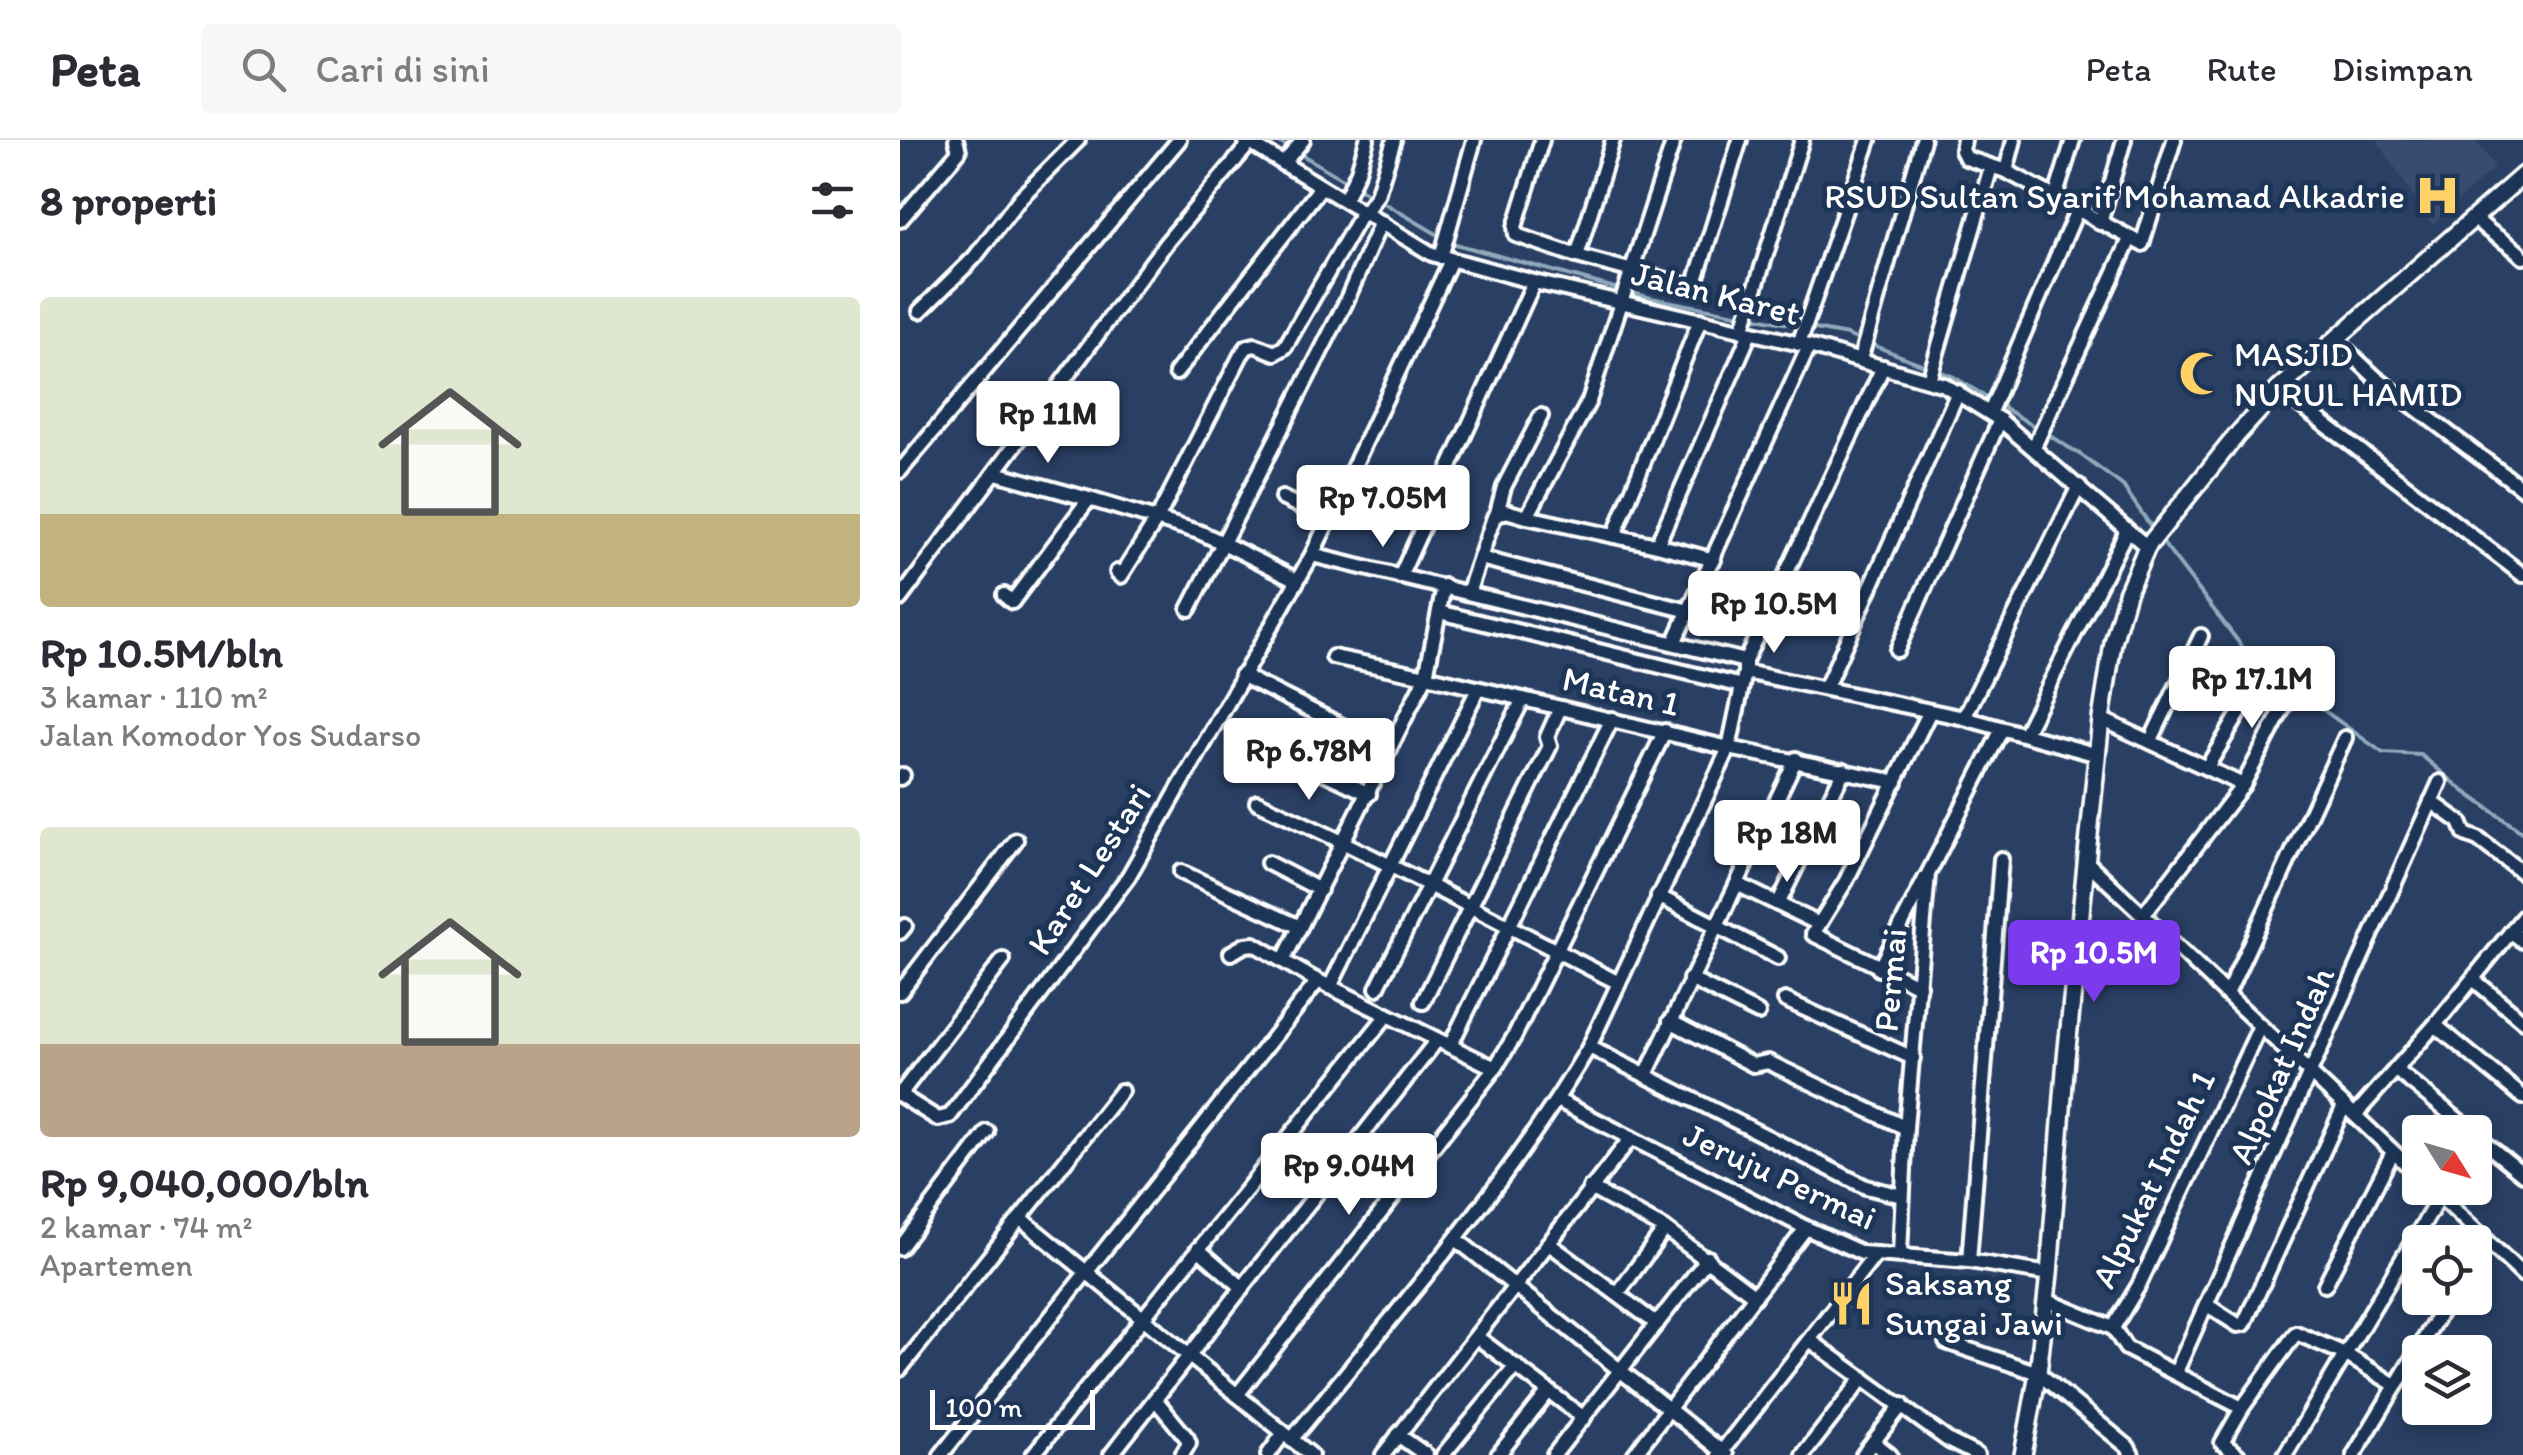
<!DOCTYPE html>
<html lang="id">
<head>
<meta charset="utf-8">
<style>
	:root { --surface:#fff; --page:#f7f7f7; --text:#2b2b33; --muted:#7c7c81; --line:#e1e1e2; --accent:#7c3aed }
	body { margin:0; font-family:Itim,sans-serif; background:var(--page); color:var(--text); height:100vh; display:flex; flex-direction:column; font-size:38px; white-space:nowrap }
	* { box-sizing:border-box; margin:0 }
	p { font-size:32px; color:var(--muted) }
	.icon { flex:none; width:55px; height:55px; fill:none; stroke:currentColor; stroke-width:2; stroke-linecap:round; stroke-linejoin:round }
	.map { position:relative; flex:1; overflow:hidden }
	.details { display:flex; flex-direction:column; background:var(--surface); width:900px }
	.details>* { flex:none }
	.needle { width:65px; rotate:127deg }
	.buttons { position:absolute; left:1502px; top:975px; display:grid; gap:20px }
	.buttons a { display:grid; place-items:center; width:90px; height:90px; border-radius:10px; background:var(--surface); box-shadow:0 5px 15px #0003; font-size:50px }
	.scale { position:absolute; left:30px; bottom:25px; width:165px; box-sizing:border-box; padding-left:10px; border:5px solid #fff; border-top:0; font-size:28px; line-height:35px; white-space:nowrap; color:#fff; -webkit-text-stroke:8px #1d3557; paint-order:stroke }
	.price { position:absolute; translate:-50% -85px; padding:0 22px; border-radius:10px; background:#fff; color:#222; font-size:32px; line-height:65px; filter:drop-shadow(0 2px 5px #0008) }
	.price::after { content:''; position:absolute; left:50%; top:60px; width:30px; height:22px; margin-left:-15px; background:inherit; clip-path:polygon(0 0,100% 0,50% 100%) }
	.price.current { background:var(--accent); color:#fff }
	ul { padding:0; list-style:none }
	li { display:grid; align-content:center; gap:20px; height:530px; padding:0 40px }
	li span { display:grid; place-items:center; height:310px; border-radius:10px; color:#555 }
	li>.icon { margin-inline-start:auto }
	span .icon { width:180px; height:180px; fill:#fffc; stroke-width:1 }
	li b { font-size:42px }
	h2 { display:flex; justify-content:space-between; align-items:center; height:120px; padding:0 40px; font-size:42px }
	header { display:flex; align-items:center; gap:60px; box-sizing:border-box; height:140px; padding:0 50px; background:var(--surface); border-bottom:2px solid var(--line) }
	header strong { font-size:48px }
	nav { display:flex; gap:55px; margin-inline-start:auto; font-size:35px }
	.search { width:700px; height:90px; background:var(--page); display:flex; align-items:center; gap:25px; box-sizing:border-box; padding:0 35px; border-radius:10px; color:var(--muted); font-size:38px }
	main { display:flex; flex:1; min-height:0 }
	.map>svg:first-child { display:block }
	.built { fill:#384c71 }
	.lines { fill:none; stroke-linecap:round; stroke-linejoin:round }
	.stream { stroke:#8fa9bb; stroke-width:4 }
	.minor-casing { stroke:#fff; stroke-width:20 }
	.tertiary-casing { stroke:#fff; stroke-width:22 }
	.minor { stroke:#1d3557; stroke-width:12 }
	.tertiary { stroke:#1d3557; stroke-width:15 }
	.labels { text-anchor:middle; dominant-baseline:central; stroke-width:10; stroke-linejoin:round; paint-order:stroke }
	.poi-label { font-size:35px; fill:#fff; stroke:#1d3557; text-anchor:start }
	.street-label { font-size:35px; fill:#fff; stroke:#1d3557 }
</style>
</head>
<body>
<header>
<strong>Peta</strong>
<div class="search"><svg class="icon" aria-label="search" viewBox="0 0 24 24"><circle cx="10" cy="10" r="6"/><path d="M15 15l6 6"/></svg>Cari di sini</div>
<nav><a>Peta</a><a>Rute</a><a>Disimpan</a></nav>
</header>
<main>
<section class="details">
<h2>8 properti<svg class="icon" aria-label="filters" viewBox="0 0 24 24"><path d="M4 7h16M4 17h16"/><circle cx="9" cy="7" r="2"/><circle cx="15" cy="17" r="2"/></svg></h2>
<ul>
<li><span style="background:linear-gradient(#dfe7d0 70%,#c2b280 0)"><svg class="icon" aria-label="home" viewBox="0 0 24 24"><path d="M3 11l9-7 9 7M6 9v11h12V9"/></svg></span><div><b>Rp 10.5M/bln</b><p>3 kamar · 110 m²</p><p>Jalan Komodor Yos Sudarso</p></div></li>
<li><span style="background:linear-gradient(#dfe7d0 70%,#b9a48a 0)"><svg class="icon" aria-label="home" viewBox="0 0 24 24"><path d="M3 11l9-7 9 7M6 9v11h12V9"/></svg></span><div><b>Rp 9,040,000/bln</b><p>2 kamar · 74 m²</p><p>Apartemen</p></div></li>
</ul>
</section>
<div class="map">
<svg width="1623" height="1315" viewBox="0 0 1623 1315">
	<rect width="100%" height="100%" fill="#293f63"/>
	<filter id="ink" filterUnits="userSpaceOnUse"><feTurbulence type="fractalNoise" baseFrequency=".01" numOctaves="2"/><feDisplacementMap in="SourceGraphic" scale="20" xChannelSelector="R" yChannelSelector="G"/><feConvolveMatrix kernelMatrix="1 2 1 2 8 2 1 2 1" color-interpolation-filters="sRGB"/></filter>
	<g filter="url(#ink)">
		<!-- built -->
		<polygon class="built" points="1477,0 1575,0 1595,27 1532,85"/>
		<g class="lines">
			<!-- stream -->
			<g class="stream">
				<polyline points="376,0 389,8"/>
				<polyline points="397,12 471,56"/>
				<polyline points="479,60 552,103 751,158 947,195 961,201"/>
				<polyline points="970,204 1052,236 1181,315 1223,346 1254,391"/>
				<polyline points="1259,398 1350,517 1483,613 1521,615 1564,651 1623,693"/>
			</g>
			<defs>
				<g id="minor">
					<polyline points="345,0 532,114 634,142 909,206 1044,245 1100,280 1247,407"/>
					<polyline points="642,0 615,87 616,95 677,116 789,146 796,140 840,0"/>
					<polyline points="1064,0 1062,10 1066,18 1106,31 1114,0"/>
					<polyline points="383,24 403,0"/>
					<polyline points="1106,31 1242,104 1274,0"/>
					<polyline points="1155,58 1173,0"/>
					<polyline points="445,59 458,31 467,0"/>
					<polyline points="465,72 477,55 494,0"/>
					<path d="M1575 77C1588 95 1608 100 1623 117"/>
					<polyline points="0,80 59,11 56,0"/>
					<polyline points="1200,83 1224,0"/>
					<polyline points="677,116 713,0"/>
					<polyline points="541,117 574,0"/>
					<polyline points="20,171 74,118 121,57 178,0"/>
					<polyline points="842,191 902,0"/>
					<polyline points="1435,199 1476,238 1623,349"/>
					<polyline points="899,204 969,0"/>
					<polyline points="960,220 1023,0"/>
					<polyline points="276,233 421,47"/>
					<polyline points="1029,240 1091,27"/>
					<polyline points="1379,249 1623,435"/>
					<polyline points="1090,272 1177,70"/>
					<polyline points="1134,307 1230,99"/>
					<polyline points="0,331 279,0"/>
					<polyline points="96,333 189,359"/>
					<polyline points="382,358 428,380"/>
					<polyline points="597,373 604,347 641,276"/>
					<polyline points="627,377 714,396"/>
					<polyline points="757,405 714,396 800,180"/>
					<polyline points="412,415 845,521 845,532 1064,578 1198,615"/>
					<polyline points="580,418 789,471"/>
					<polyline points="814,420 757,405 850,193"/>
					<polyline points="217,432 221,436 257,379 341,215 347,207 355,205 375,213 385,207 463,71"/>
					<polyline points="500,437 634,142"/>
					<polyline points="568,453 594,377 606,371 627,377 689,261 774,0"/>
					<polyline points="104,455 112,462 189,359 299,392 323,403 445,164 481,82"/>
					<polyline points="0,459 266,103 350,3"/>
					<polyline points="289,469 323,403 397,440"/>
					<polyline points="539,472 842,546"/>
					<polyline points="774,503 909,206"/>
					<polyline points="997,510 1100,280"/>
					<polyline points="433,517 526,536 829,608 996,642"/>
					<polyline points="845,521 983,227"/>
					<polyline points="341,535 490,610"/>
					<polyline points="926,547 1058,252"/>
					<polyline points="1064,578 1179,346"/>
					<polyline points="1201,579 1343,645"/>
					<polyline points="1125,593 1227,390"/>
					<polyline points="1251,600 1301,496"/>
					<polyline points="384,614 469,654"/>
					<polyline points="1307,627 1363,534"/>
					<polyline points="0,638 3,635"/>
					<polyline points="1531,661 1560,682 1565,694 1578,699 1623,733"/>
					<path d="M357 662C479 717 597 781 717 842"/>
					<polyline points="1187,722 1520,1037"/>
					<polyline points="368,723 420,750"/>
					<polyline points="281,732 400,787"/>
					<polyline points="837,744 919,784"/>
					<polyline points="758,756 878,818"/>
					<polyline points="878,764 944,630"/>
					<polyline points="1243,775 1343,645 1393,549"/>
					<polyline points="0,792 5,786"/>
					<polyline points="1611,792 1623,801"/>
					<polyline points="331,813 345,805 354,804 412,838 595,928"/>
					<polyline points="384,819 526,536 544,446"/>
					<polyline points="979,829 1026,737"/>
					<polyline points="790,839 858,873"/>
					<polyline points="1573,839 1623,881"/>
					<polyline points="1019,846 913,794 946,741 1029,573"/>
					<polyline points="430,847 578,549"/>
					<polyline points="477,848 623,559"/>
					<polyline points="0,852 116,700"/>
					<polyline points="1327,854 1445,598"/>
					<polyline points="885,860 1013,918"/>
					<polyline points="523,862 650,606 647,597 660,568"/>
					<polyline points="770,881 853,925 868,922 1006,988"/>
					<polyline points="1535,885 1623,957"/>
					<polyline points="550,906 712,579"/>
					<polyline points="689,907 966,1047 1002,1056"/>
					<polyline points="1496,930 1573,992"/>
					<polyline points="746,935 896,619"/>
					<polyline points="1,953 103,820"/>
					<polyline points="0,955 38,979 50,976 228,737 412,415 551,120"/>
					<polyline points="657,960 906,1088 962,1113 1069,1121 1149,1134"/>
					<polyline points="1455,975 1535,885 1623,777"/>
					<polyline points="1575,995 1623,1034"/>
					<polyline points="690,1048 765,1089 855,1156"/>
					<polyline points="1531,1048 1623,1135"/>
					<polyline points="120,1078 411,1315"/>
					<polyline points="556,1099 826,1315"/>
					<polyline points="648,1103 757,1184"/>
					<polyline points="0,1108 87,992"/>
					<polyline points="298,1109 343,1148"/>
					<polyline points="1000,1113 1006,988 1028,734 1102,589"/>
					<polyline points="1069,1121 1101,719"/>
					<polyline points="1425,1145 1493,1012"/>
					<polyline points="718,1153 765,1089"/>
					<polyline points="1146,1160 1213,1188"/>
					<polyline points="1307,1165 1338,1185 1344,1184 1444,966"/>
					<polyline points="577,1197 684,1278"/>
					<polyline points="911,1201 1049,1301 1077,1315"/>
					<polyline points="1046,1202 1138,1233 1228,1307 1232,1315"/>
					<polyline points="0,1229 221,951"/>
					<polyline points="1276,1232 1540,642"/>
					<polyline points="337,1255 595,928 614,897 765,591"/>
					<polyline points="255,1259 287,1298 289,1303 282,1315"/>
					<polyline points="1342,1268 1226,1208 1213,1188 1239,1145 1360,886"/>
					<polyline points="498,1295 526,1315"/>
					<path d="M391 1300C495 1173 605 1049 689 907L829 608 845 532"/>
					<polyline points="973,1302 990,1315"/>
					<polyline points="41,1315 418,841"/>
					<polyline points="133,1315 487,875"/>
					<polyline points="211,1315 537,900"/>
					<polyline points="368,1315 383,1294"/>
					<polyline points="483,1315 731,998"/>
					<polyline points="543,1315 616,1226"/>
					<polyline points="598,1315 649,1251"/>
					<polyline points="654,1315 808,1118"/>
					<polyline points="734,1315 906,1088"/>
					<polyline points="819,1315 976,1114"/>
					<polyline points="903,1315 963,1238"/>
					<polyline points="963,1315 1002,1265"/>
					<polyline points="1338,1315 1322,1303 1342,1268 1396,1193 1445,1214 1495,1245"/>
					<polyline points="1385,1315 1540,1056"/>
					<polyline points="1454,1315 1549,1158"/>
				</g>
				<polyline id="tertiary" points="1123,1315 1138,1233 1149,1134 1166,918 1201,579 1213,503 1227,453 1247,407 1336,296 1379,249 1623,35"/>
			</defs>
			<!-- minor casing -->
			<use href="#minor" class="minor-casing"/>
			<!-- tertiary casing -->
			<use href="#tertiary" class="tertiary-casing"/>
			<!-- minor -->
			<use href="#minor" class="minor"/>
			<!-- tertiary -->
			<use href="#tertiary" class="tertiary"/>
		</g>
	</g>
	<!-- icons -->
	<defs>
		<symbol id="hospital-bare" viewBox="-9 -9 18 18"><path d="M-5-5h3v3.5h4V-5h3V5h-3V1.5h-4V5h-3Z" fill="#ffd166" stroke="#1d3557" stroke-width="2.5" paint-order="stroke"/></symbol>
		<symbol id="mosque-bare" viewBox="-9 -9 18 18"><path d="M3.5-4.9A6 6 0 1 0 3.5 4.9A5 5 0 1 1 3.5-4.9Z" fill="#ffd166" stroke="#1d3557" stroke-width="2.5" paint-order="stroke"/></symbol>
		<symbol id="restaurant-bare" viewBox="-9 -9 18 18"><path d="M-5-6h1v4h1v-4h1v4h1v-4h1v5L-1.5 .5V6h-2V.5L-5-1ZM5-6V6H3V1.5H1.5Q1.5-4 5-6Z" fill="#ffd166" stroke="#1d3557" stroke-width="2.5" paint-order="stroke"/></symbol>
	</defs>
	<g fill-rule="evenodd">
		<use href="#hospital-bare" x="1506" y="24" width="63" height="63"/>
		<use href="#mosque-bare" x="1270" y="202" width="63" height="63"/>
		<use href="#restaurant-bare" x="920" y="1132" width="63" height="63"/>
	</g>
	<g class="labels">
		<!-- poi labels -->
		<g class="poi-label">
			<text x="1505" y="56" text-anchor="end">RSUD Sultan Syarif Mohamad Alkadrie</text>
			<text x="1334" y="214">MASJID<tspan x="1334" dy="40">NURUL HAMID</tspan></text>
			<text x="985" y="1143">Saksang<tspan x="985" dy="40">Sungai Jawi</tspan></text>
		</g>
		<!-- street labels -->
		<g class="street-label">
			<text transform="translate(816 153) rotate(14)">Jalan Karet</text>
			<text transform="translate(721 551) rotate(13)">Matan 1</text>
			<text transform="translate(189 729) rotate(-57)">Karet Lestari</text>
			<text transform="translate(990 840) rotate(-85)">Permai</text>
			<text transform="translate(1381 925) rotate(-66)">Alpokat Indah</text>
			<text transform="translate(880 1036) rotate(25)">Jeruju Permai</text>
			<text transform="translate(1253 1039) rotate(-64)">Alpukat Indah 1</text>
		</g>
	</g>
</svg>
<div class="buttons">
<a><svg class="needle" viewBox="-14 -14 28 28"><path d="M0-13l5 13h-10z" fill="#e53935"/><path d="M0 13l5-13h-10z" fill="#7c7c81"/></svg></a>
<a><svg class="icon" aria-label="locate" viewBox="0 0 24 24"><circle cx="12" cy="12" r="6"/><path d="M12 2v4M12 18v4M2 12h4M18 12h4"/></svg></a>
<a><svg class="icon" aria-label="layers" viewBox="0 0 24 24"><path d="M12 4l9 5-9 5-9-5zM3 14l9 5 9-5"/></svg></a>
</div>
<div class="scale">100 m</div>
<b class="price" style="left:148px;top:326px">Rp 11M</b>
<b class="price" style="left:483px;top:410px">Rp 7.05M</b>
<b class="price" style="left:874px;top:516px">Rp 10.5M</b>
<b class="price" style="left:1352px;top:591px">Rp 17.1M</b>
<b class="price" style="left:409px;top:663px">Rp 6.78M</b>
<b class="price" style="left:887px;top:745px">Rp 18M</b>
<b class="price current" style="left:1194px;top:865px">Rp 10.5M</b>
<b class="price" style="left:449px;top:1078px">Rp 9.04M</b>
</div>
</main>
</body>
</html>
